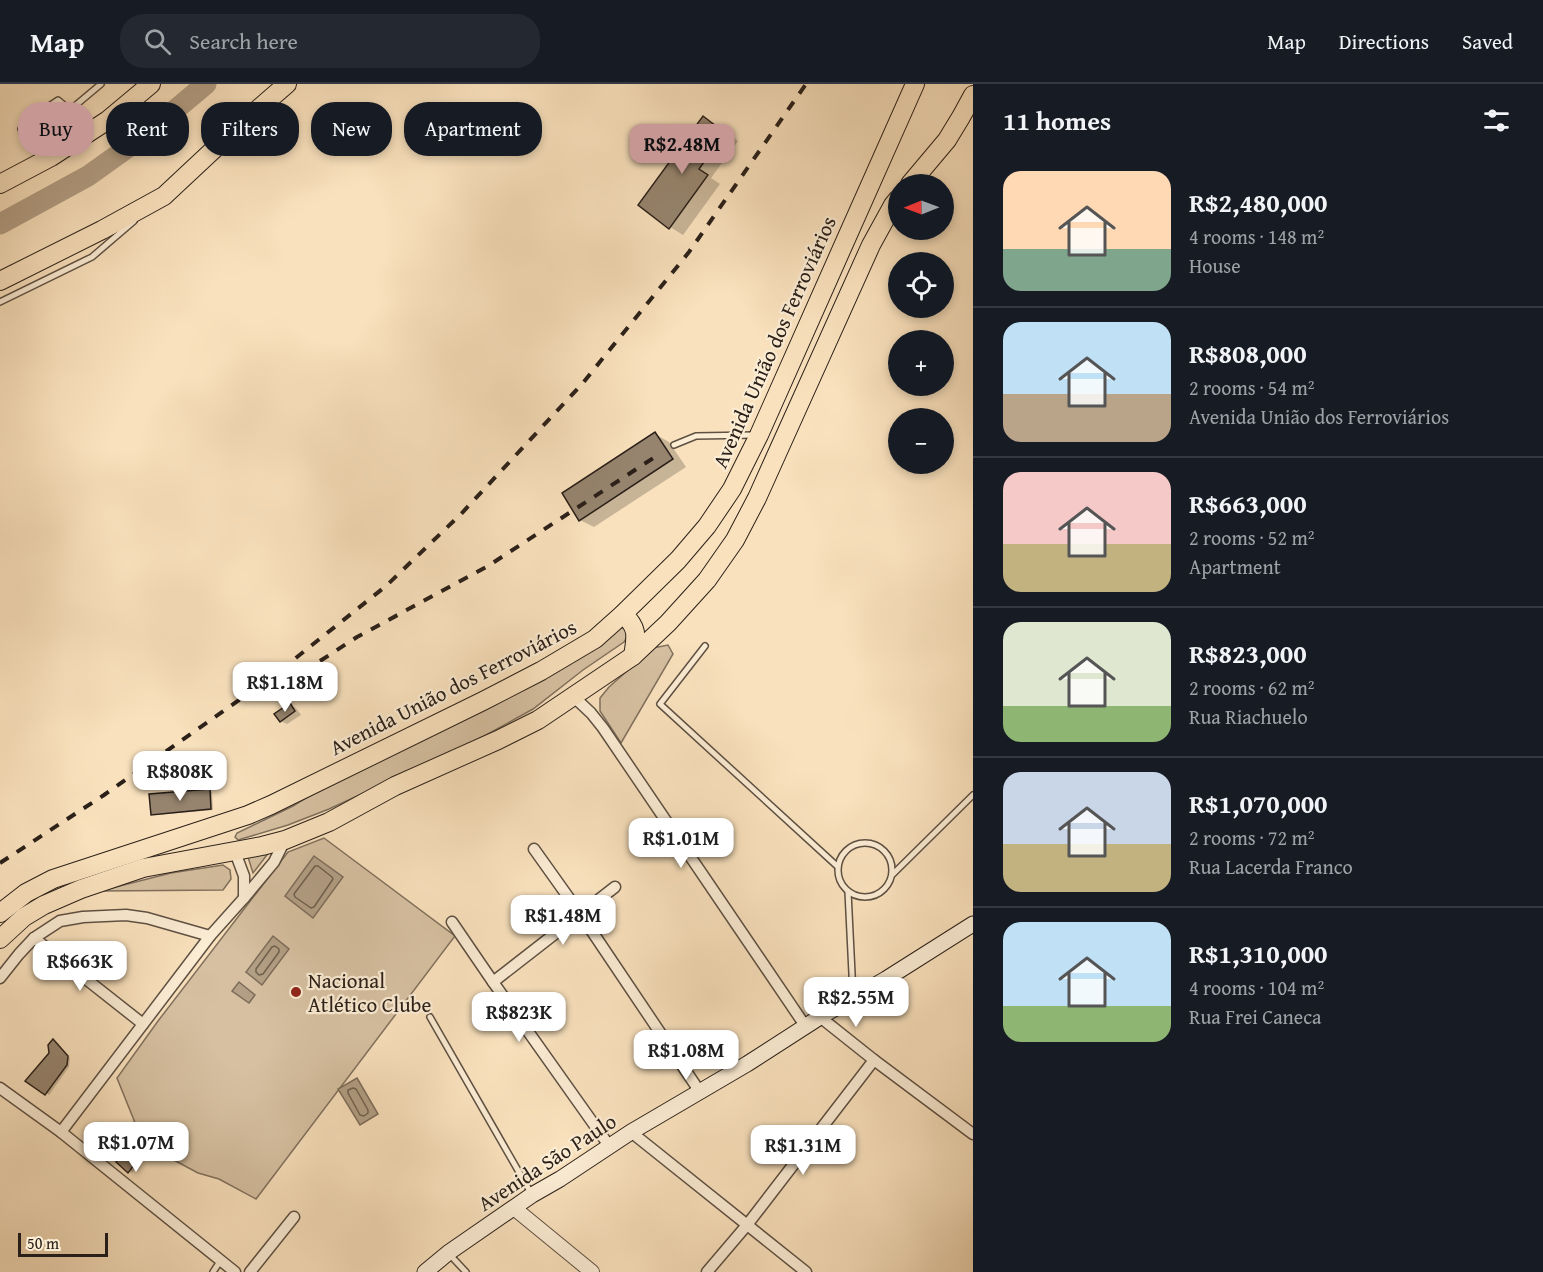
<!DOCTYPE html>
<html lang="en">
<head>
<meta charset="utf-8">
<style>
	:root { --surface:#171b24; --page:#242831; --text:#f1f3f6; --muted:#9ea1a6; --line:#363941; --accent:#c59692 }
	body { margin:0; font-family:"Gentium Book Plus",serif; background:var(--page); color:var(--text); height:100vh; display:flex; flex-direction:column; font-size:22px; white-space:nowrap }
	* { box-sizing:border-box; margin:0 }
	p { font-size:20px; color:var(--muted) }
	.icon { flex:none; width:33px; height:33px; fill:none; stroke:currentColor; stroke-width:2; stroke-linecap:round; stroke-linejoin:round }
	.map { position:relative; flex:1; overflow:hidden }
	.side { display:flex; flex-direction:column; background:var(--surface); width:570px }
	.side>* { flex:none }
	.hud { position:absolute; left:18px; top:18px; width:570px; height:54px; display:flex; gap:12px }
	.needle { width:39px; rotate:269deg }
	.controls { position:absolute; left:888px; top:90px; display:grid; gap:12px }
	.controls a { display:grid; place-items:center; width:66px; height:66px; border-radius:50%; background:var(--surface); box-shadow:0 3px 9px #0003; font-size:30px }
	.scale { position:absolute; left:18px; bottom:15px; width:90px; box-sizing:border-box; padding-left:6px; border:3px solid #2b2019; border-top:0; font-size:16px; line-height:21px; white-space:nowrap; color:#2b2019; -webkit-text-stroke:4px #fbecd4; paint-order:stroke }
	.price { position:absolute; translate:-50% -51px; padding:0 14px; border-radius:12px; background:#fff; color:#222; font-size:20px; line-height:39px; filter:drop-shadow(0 2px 3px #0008) }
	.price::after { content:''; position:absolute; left:50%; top:36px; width:18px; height:14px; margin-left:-9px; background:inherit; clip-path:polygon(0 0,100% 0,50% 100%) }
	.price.current { background:var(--accent); color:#111 }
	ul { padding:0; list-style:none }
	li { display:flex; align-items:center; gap:18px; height:150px; padding:0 30px }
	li+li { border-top:2px solid var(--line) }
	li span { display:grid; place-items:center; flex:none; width:168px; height:120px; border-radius:18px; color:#555 }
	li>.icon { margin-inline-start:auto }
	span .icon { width:72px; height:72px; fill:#fffc; stroke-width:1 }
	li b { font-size:26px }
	h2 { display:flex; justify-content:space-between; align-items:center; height:72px; padding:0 30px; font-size:26px }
	.tag { padding:0 21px; border-radius:24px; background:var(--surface); box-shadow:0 3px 9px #0003; font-size:21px; line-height:54px }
	.tag.current { background:var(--accent); color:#111 }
	header { display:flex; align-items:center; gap:36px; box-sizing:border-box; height:84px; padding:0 30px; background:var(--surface); border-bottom:2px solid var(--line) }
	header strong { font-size:28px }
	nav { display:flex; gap:33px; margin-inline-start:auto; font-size:21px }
	.search { width:420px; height:54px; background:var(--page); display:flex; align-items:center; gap:15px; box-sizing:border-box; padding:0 21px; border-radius:24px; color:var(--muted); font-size:22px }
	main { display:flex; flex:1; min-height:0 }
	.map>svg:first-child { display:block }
	.green { fill:#d6c0a1; stroke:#80705d; stroke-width:1.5 }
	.water { fill:#b39f85; stroke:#7d6c5a; stroke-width:1.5 }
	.shadow { fill:#0003 }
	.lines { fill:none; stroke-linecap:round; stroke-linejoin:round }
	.shore { stroke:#6f604f; stroke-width:1.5 }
	.river { stroke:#b39f85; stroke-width:21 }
	.building { fill:#96846e; stroke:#2b2019; stroke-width:1.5 }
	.service-casing { stroke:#5e5042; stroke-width:8 }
	.minor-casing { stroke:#5e5042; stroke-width:13 }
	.tertiary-casing { stroke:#5e5042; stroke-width:16 }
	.secondary-casing { stroke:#2b2019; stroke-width:17 }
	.primary-casing { stroke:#2b2019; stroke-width:20 }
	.service { stroke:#fbecd4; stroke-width:5 }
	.minor { stroke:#fbecd4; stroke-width:10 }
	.tertiary { stroke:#fbecd4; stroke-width:14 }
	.secondary { stroke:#fbecd4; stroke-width:15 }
	.primary { stroke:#f9e1bd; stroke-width:18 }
	.rail { stroke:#2b2019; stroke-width:4; stroke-dasharray:10 10; stroke-linecap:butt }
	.poi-dot { fill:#8f2418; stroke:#fbecd4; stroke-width:2 }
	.labels { text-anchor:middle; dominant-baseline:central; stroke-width:4.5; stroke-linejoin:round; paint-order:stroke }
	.street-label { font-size:21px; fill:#2b2019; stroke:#fbecd4 }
	.poi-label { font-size:21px; fill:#2b2019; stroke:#fbecd4; text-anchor:start }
</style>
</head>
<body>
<header>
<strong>Map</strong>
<div class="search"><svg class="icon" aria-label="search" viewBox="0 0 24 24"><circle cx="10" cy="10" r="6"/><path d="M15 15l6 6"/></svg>Search here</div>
<nav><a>Map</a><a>Directions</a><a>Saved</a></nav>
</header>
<main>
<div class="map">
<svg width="973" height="1188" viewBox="0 0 973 1188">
	<rect width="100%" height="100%" fill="#f9e1bd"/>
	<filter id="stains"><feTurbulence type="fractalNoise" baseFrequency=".00333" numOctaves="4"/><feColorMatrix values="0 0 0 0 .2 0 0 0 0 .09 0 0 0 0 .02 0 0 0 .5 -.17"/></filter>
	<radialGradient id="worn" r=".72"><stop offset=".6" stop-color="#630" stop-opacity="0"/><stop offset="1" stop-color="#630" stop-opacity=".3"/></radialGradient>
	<!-- green -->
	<g class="green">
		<polygon points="618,543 626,545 628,551 624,558 583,586 533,625 468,661 329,725 288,741 238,756 235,753 237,749 293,722 317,707"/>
		<polygon points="668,561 673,570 621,659 600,627 600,614 609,603 653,564"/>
		<polygon points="324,754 455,852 256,1115 219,1095 198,1089 172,1075 140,1051 117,994 158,937 288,768"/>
		<polygon points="270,767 253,789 247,770"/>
		<polygon points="223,781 230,786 231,795 223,806 100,807 171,789"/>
	</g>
	<!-- water -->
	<g class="water">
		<polygon points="314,772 343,793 313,834 285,812"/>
		<polygon points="273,852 289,865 262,901 246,888"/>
		<polygon points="239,898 255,911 249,919 232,907"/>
		<polygon points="357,994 378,1030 360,1041 338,1005"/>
	</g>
	<!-- shadow -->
	<g class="shadow">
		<polygon points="703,34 717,42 738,57 711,94 720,100 683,151 670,143"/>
		<polygon points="655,350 669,358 686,383 594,443 580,436"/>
		<polygon points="290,621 296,624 301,631 287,640 281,637"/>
		<polygon points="209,706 212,708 213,726 155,731 153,730"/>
		<polygon points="56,958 70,974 69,983 49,1011 27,996 51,970"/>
		<polygon points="142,1055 152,1063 132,1089 118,1078"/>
	</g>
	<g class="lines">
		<!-- shore -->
		<g class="shore">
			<polygon points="315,782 318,782 332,793 333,795 314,823 311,824 295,813 294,810"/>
			<polygon points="275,862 279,865 279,868 263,890 259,891 256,888 256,885 272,863"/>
			<polygon points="353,1004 356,1005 368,1026 368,1029 364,1032 360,1031 348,1009 348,1006"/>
		</g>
		<!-- river -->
		<polyline class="river" points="0,140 88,92 144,52 206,0"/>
	</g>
	<!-- building -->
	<g class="building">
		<polygon points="703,32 725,49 699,85 708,91 669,145 638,121"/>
		<polygon points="655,348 673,375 579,437 562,409"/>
		<polygon points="290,619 295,627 280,638 274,630"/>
		<polygon points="210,705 211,725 151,731 149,710"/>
		<polygon points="53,955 68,972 67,981 45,1011 25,997 49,969 48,961"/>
		<polygon points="139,1051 150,1060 128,1089 116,1078"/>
	</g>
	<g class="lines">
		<defs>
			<g id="service">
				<polyline points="70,26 58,16 25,38 21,45 25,57 33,57 101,0"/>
				<polyline points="0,218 92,173 134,137"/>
				<polyline points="674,361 696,352 754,351"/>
				<polyline points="705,562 660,620 837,782"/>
				<circle cx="865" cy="786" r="27"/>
				<polyline points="893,790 973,711"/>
				<polyline points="848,808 853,910"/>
				<polyline points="430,933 531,1109"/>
				<polyline points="449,1170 466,1188"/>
				<polyline points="213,1188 221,1176"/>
			</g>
			<g id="minor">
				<polyline points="574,613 591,629 603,644 806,943"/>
				<polyline points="534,765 581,831 700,1008"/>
				<polyline points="235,768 244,792 244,814"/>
				<polyline points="452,838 493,898 610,1063"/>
				<polyline points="34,854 143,940"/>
				<polyline points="0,894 19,870 34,854 60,837 83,833 126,831 147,834 210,852"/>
				<polyline points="493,898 615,803"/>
				<polyline points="820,933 874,976 973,1050"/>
				<polyline points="0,1004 61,1048 235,1188"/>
				<polyline points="61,1048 210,852 244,814 274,778 285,756"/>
				<polyline points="631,1048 806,1188"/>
				<polyline points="250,1188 294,1133"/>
				<polyline points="707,1188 747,1141 874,976"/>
			</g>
			<polyline id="tertiary" points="514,1124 592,1188"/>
			<polyline id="secondary" points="425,1188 448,1169 532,1111 560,1095 631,1048 747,980 820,933 886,895 973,840"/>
			<g id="primary">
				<polyline points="0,100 51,73 108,36 151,0"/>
				<polyline points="910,100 947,56 961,33 973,11"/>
				<polyline points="0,197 102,146 164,112 241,40 287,0"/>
				<path d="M623 530C639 544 636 553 633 572"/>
				<polyline points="0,829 26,809 53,795 248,731 271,721 483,617 541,587 595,555 623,530 678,476 707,442 732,405 759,351 915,0"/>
				<polyline points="0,855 24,833 44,821 81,805 143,784 262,762 285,756 329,738 395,702 498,656 538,636 633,572 668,539 707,496 735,456 757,414 871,161 893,121 898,115"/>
			</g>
		</defs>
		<!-- service casing -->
		<use href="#service" class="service-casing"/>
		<!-- minor casing -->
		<use href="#minor" class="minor-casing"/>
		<!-- tertiary casing -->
		<use href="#tertiary" class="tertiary-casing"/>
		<!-- secondary casing -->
		<use href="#secondary" class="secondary-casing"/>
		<!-- primary casing -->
		<use href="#primary" class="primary-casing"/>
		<!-- service -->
		<use href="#service" class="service"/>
		<!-- minor -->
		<use href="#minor" class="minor"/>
		<!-- tertiary -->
		<use href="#tertiary" class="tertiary"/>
		<!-- secondary -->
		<use href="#secondary" class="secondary"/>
		<!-- primary -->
		<use href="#primary" class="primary"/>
		<!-- rail -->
		<g class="rail">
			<polyline points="320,577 357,553 488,482 661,369"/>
			<polyline points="0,779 104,711 272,593 386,502 461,430 582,300 689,168 806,0"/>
		</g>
	</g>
	<!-- markers -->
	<circle class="poi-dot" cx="296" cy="908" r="6"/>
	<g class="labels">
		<!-- street labels -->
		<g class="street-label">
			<text transform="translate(774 258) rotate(-66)">Avenida União dos Ferroviários</text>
			<text transform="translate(453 603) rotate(-27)">Avenida União dos Ferroviários</text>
			<text transform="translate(547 1078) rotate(-33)">Avenida São Paulo</text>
		</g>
		<!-- poi labels -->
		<g class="poi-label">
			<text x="308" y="896">Nacional<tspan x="308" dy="24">Atlético Clube</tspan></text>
		</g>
	</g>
	<rect width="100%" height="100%" filter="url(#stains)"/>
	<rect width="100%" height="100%" fill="url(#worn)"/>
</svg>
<div class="controls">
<a><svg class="needle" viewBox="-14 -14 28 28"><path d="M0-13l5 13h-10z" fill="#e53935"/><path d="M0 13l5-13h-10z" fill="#9ea1a6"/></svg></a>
<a><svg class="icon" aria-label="locate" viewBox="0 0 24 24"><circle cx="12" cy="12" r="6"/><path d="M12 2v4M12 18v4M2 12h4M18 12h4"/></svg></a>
<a>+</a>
<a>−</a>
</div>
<div class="scale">50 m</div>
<b class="price current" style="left:682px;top:91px">R$2.48M</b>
<b class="price" style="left:285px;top:629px">R$1.18M</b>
<b class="price" style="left:180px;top:718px">R$808K</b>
<b class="price" style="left:681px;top:785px">R$1.01M</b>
<b class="price" style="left:563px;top:862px">R$1.48M</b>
<b class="price" style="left:80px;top:908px">R$663K</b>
<b class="price" style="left:856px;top:944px">R$2.55M</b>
<b class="price" style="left:519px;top:959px">R$823K</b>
<b class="price" style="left:686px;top:997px">R$1.08M</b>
<b class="price" style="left:136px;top:1089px">R$1.07M</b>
<b class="price" style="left:803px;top:1092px">R$1.31M</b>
<div class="hud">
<a class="tag current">Buy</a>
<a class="tag">Rent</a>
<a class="tag">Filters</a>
<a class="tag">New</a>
<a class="tag">Apartment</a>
</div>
</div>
<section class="side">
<h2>11 homes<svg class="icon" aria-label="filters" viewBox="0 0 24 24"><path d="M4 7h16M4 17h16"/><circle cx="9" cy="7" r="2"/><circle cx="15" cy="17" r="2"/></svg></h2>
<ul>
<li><span style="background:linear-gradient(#ffd9b3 65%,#7fa58c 0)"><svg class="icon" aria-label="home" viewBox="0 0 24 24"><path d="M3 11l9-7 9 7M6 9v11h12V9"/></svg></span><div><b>R$2,480,000</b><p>4 rooms · 148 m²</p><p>House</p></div></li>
<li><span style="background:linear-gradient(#bfe0f5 60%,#b9a48a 0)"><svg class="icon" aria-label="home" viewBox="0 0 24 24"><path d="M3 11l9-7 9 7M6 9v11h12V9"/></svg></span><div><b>R$808,000</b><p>2 rooms · 54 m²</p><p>Avenida União dos Ferroviários</p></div></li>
<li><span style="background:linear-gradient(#f6c9c9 60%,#c2b280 0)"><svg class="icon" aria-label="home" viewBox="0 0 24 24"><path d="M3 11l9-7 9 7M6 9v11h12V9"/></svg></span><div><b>R$663,000</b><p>2 rooms · 52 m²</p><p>Apartment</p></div></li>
<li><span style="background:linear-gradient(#dfe7d0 70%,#8fb573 0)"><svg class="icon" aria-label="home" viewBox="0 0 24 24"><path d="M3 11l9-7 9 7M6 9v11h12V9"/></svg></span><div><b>R$823,000</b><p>2 rooms · 62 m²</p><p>Rua Riachuelo</p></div></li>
<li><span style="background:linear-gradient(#c9d6e8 60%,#c2b280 0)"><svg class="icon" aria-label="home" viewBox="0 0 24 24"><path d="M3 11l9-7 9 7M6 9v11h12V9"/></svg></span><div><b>R$1,070,000</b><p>2 rooms · 72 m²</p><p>Rua Lacerda Franco</p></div></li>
<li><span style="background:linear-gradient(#bfe0f5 70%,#8fb573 0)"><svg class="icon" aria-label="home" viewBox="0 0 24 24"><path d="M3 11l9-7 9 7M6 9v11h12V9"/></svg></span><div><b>R$1,310,000</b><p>4 rooms · 104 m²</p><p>Rua Frei Caneca</p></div></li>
</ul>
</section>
</main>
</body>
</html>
